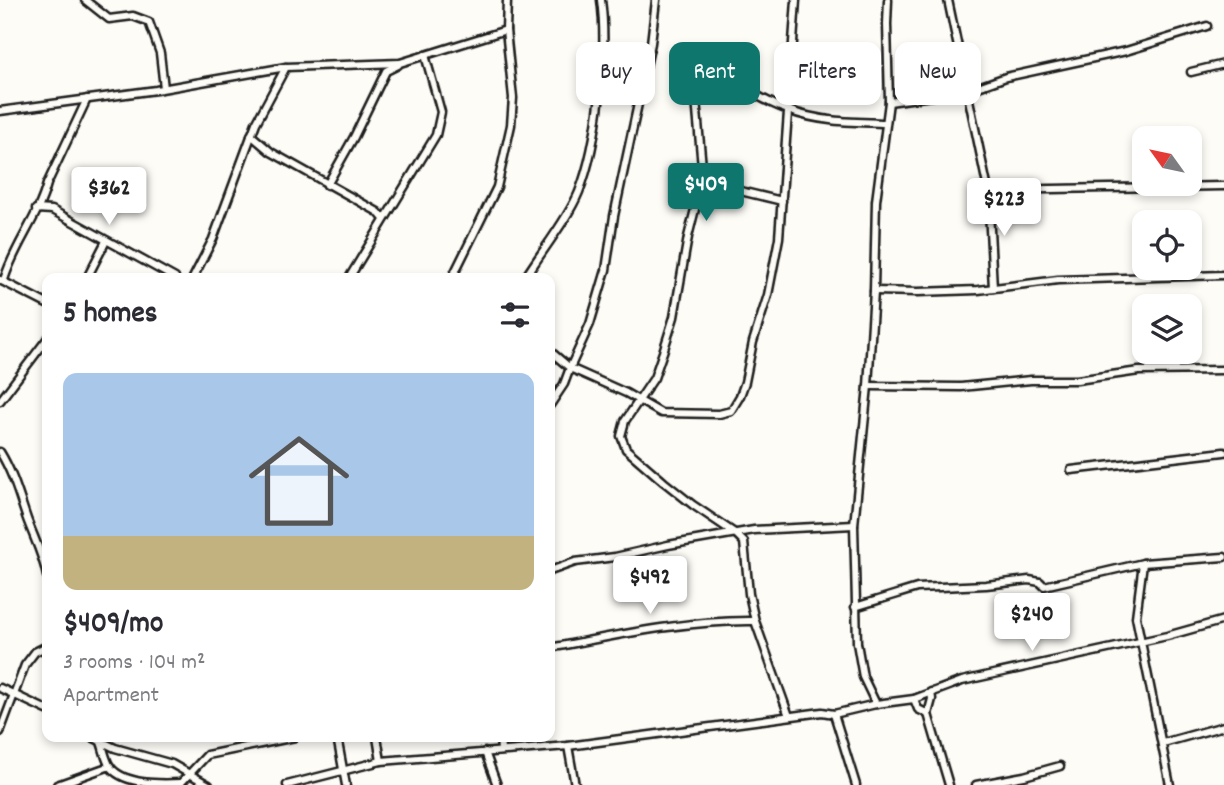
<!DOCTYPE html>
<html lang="en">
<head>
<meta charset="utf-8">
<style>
	:root { --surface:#fff; --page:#f2f2f3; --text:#2b2b33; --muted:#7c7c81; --accent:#0f766e }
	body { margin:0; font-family:Dekko,sans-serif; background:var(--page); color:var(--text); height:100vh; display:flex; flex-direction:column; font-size:26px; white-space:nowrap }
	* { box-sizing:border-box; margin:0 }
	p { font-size:23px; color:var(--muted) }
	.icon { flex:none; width:38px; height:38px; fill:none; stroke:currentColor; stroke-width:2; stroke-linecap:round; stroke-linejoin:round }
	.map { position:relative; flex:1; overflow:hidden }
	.panel { position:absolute; left:42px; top:273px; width:513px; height:469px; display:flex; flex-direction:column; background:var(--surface); border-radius:14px; box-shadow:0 4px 10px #0003 }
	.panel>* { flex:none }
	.banner { position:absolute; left:576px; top:42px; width:542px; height:63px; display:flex; gap:14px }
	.needle { width:46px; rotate:303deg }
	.fabs { position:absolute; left:1132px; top:126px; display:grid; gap:14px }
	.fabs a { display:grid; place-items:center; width:70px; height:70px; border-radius:14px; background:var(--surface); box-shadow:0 4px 10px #0003; font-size:35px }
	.price { position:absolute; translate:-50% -60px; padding:0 16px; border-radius:7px; background:#fff; color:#222; font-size:23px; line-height:46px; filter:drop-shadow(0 2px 4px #0008) }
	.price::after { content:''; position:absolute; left:50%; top:42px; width:21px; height:16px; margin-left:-10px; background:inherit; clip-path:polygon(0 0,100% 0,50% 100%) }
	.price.active { background:var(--accent); color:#fff }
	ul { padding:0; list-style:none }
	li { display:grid; align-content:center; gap:14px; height:371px; padding:0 21px }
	li span { display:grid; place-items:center; height:217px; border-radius:14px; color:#555 }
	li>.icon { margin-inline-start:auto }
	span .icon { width:126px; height:126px; fill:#fffc; stroke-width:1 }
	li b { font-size:30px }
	h2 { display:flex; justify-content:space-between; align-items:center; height:84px; padding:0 21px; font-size:30px }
	.chip { padding:0 24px; border-radius:14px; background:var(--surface); box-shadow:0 4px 10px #0003; font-size:24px; line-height:63px }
	.chip.active { background:var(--accent); color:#fff }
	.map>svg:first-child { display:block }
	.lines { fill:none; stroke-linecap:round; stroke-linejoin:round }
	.minor-casing { stroke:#1c1c1c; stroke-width:11 }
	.minor { stroke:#fdfcf7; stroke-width:6 }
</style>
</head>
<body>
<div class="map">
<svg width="1224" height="785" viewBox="0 0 1224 785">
	<rect width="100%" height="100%" fill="#fdfcf7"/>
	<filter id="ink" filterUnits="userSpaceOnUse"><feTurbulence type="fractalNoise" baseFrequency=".0143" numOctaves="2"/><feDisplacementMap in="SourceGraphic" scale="14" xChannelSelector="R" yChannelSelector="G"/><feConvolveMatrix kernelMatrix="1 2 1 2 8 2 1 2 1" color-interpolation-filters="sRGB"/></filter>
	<g filter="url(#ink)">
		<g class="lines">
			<defs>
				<g id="minor">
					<polyline points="85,0 109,19 133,16 149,22 160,53 164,88"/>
					<polyline points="656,0 651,43 614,216 606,270 590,324 570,368 626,393 661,413 719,414 731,411 740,396 745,382 753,342 768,295 779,238 796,0"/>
					<polyline points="948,0 988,190 993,288"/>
					<polyline points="1191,72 1224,64"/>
					<polyline points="889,102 967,91 1006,77 1126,51 1207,26"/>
					<polyline points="0,111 156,90 286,67 400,63 506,30"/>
					<polyline points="251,135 271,152 378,212 384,219"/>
					<polyline points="327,185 354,137 386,71 398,65"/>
					<polyline points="700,189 732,189 782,201"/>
					<polyline points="988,190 1224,186"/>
					<polyline points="36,209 52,210 175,278"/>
					<polyline points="87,278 106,241"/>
					<polyline points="193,278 213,239 256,123 286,67"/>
					<polyline points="349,278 436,135 441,112 425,55"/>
					<polyline points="452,278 497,187 511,125 513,98 506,30 507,0"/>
					<path d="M525 278C541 252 568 219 579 192 598 144 608 51 601 0"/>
					<polyline points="0,280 47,304"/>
					<path d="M4 280C14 246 38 218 47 184L87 99"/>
					<polyline points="874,291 918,292 978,290 1058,280 1224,275"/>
					<polyline points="550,351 570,368 564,384 550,405"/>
					<polyline points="868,386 961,387 1031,380 1077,380 1139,371 1224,370"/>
					<polyline points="0,401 47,339"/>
					<path d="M0 452C13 473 19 496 27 519 34 538 43 555 47 576"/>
					<polyline points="1071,470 1224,452"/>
					<polyline points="1143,563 1136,617 1170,785"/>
					<polyline points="550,571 575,562 615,557 668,545 754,530 854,525"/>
					<polyline points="855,607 917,588 986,585 1029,580 1040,582 1044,586 1143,563 1224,557"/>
					<polyline points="47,612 47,622"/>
					<path d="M550 648C617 635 686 620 755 621"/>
					<polyline points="0,688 47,710"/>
					<polyline points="931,692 932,699 928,714 949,785"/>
					<polyline points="914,699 918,709 928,714"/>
					<polyline points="876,704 863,677 857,643 854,525 868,386 874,291 876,201 889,102 887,24 888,0"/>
					<polyline points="834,714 856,785"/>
					<path d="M789 716 755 621 749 594 744 542 736 534 693 505 664 482 626 449 621 436 625 421 654 378 663 352 674 317 688 237 700 189 702 167 695 88 699 58C727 76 757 99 788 110 819 122 852 122 885 123"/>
					<polyline points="0,732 25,665 35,652 47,646"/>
					<polyline points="92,737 115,748 172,764 209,785"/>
					<polyline points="337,737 346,785"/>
					<polyline points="377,737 381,761"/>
					<polyline points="500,737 501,751"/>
					<path d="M101 742C104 750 106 762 111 768 126 785 160 784 181 783"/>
					<polyline points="1163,743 1224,726"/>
					<polyline points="568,746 575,785"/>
					<polyline points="485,752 497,785"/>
					<polyline points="57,785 110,766"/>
					<polyline points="179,785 207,755 295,737"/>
					<polyline points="287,785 381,761 568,746 822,712 834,714 876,704 914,699 962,681 1167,636 1224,620"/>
					<polyline points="976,785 1024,776 1060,766"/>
				</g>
			</defs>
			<!-- minor casing -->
			<use href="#minor" class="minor-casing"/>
			<!-- minor -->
			<use href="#minor" class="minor"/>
		</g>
	</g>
</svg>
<div class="fabs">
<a><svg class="needle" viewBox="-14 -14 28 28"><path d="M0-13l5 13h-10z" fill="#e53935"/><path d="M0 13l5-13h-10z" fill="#7c7c81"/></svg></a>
<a><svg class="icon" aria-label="locate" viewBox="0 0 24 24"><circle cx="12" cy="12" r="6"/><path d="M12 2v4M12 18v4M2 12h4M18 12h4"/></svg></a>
<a><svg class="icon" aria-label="layers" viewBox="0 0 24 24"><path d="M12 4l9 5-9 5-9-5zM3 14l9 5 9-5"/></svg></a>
</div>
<b class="price active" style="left:706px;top:223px">$409</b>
<b class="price" style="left:109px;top:227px">$362</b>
<b class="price" style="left:1004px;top:238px">$223</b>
<b class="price" style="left:650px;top:616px">$492</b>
<b class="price" style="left:1032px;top:653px">$240</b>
<div class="banner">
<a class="chip">Buy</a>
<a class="chip active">Rent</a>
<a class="chip">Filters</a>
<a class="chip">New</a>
</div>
<section class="panel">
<h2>5 homes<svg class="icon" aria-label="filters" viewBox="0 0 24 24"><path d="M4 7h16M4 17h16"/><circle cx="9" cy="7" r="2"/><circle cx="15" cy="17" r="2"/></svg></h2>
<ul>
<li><span style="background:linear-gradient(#a9c7e8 75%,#c2b280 0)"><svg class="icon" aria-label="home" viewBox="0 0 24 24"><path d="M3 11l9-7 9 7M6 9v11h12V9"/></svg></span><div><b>$409/mo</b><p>3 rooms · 104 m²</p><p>Apartment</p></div></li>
</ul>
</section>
</div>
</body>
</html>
